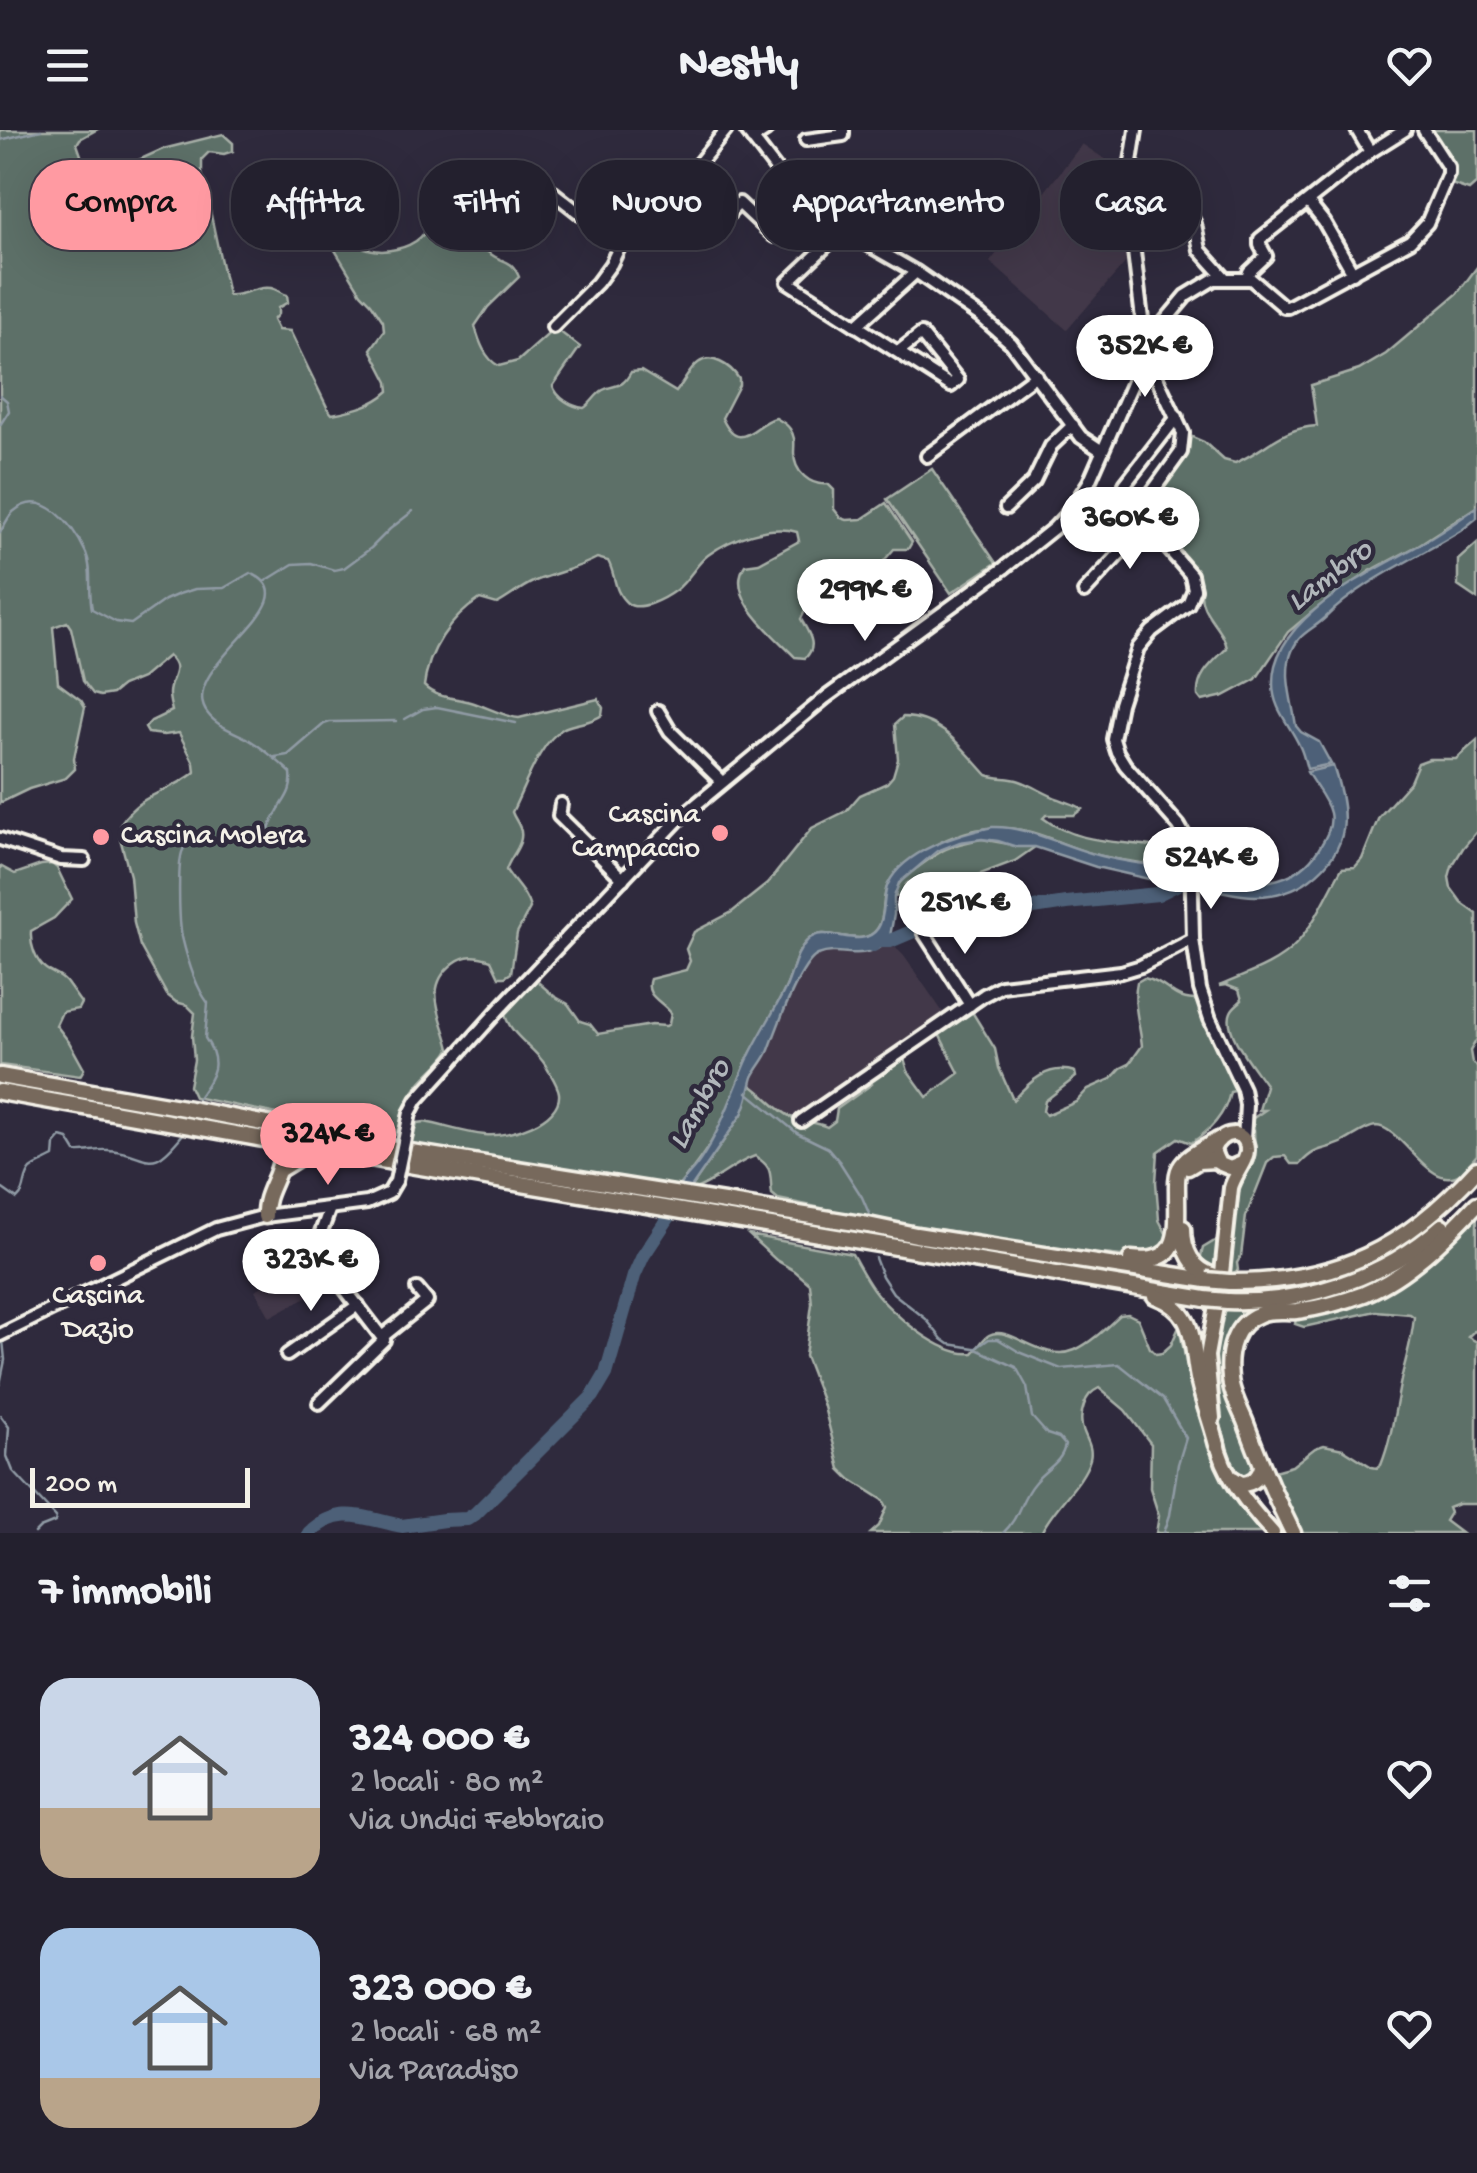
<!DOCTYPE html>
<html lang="it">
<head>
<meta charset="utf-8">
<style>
	:root { --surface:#23202e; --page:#2f2d3a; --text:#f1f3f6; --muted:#a3a3aa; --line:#403e4a; --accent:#ff9aa2 }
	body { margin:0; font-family:"Gochi Hand",sans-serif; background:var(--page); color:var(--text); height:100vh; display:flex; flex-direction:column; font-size:38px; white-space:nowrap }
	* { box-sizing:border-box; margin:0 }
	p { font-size:32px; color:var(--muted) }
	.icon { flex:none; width:55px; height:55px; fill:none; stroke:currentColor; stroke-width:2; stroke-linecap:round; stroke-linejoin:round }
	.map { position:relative; height:1403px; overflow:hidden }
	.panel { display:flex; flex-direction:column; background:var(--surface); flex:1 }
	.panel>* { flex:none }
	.guide { position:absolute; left:30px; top:30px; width:1418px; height:90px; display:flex; gap:20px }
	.scale { position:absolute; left:30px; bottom:25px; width:220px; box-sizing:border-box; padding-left:10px; border:5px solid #f4f1e8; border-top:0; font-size:28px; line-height:35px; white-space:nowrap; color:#f4f1e8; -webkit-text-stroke:8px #2f2a3d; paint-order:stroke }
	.price { position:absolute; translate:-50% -85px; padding:0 22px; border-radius:35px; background:#fff; color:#222; font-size:32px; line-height:65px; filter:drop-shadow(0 2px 5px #0008) }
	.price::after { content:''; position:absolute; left:50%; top:60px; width:30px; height:22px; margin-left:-15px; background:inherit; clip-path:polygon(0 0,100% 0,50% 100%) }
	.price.on { background:var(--accent); color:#111 }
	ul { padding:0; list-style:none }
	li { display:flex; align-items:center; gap:30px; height:250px; padding:0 40px }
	li span { display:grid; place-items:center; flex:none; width:280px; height:200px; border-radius:30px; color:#555 }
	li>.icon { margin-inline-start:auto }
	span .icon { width:120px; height:120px; fill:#fffc; stroke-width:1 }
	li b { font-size:42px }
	h2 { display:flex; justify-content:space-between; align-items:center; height:120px; padding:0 40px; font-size:42px }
	.pill { padding:0 35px; border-radius:40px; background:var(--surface); box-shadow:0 10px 40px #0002,0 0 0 2px var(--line); font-size:35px; line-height:90px }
	.pill.on { background:var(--accent); color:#111 }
	header { display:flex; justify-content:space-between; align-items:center; height:130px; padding:0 40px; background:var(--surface); font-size:45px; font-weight:700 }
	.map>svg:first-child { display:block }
	.built { fill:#423848 }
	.green { fill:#5d6f67; stroke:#a8b0a8; stroke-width:2.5 }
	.water { fill:#4d6178; stroke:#909ba5; stroke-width:2.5 }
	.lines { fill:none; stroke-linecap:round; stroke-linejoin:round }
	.stream { stroke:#909ba5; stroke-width:2.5 }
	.river { stroke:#4d6178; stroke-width:14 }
	.minor-casing { stroke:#f4f1e8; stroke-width:18 }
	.major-casing { stroke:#f4f1e8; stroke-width:20 }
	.highway-casing { stroke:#f4f1e8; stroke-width:21 }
	.minor { stroke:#2f2a3d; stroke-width:10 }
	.major { stroke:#77695c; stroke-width:12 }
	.highway { stroke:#77695c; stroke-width:14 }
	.minor-bridge-casing { stroke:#f4f1e8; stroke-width:18; stroke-linecap:butt }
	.highway-bridge-casing { stroke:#f4f1e8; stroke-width:21; stroke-linecap:butt }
	.minor-bridge { stroke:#2f2a3d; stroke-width:10 }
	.highway-bridge { stroke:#77695c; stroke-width:14 }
	.poi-dot { fill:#ff9aa2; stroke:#2f2a3d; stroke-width:4 }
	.labels { text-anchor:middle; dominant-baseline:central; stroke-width:9; stroke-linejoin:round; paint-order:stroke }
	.poi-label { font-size:30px; fill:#f4f1e8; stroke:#2f2a3d; text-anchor:end }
	.water-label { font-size:32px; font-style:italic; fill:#b1b7bb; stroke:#2f2a3d }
</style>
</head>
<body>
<header><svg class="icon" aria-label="menu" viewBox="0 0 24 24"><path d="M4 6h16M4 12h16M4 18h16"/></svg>Nestly<svg class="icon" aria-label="heart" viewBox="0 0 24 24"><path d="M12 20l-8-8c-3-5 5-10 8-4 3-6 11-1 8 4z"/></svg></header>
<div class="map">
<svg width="1477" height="1403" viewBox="0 0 1477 1403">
	<rect width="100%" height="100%" fill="#2f2a3d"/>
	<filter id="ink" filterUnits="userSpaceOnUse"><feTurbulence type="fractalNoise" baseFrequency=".01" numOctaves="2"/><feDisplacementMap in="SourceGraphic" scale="20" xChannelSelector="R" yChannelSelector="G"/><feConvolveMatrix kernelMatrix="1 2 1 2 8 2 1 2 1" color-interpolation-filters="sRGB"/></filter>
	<g filter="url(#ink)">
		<!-- built -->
		<g class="built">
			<polygon points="1082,14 1129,45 1133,124 1067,200 990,132"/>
			<polygon points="885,815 896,818 904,826 949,891 801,991 780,981 751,955 754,944 769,921 797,851 809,831 815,826 831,822 852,825 877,820"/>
			<polygon points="308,1106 330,1154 270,1187 255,1160 280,1147 269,1119"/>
		</g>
		<!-- green -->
		<g class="green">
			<path d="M0 0H96L80 9 77 14 83 31 99 48 163 19 223 4 233 13V21L224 24 209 22 202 29V43L228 165C243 167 256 155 271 158 276 159 281 163 287 165L288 172 278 178V184L273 190 278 200 290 201 328 279 332 284C353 280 373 276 389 261L388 252 371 219 384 201 383 191 371 173 361 163 335 120 337 109C355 111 362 121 382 121 400 120 421 114 428 96 430 89 429 87 434 82 440 77 450 77 457 75L470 88C472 100 478 115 489 123 503 134 511 127 519 147L488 177 475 196C479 211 485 229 499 236L518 231 555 198 580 217 553 256C557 268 572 277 584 278 591 274 596 264 603 260 617 253 621 260 631 242L641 241 676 262C689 246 696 221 720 232 729 236 734 241 739 249V255L722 288C740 327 755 292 776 288 782 292 786 293 790 299 796 308 794 314 794 323 794 342 810 356 828 354L834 360V379L841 388 847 390 862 389 886 373 912 412 908 419H894L877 439 853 446 843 456 806 479 801 489C808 502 819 516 805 528L795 527C775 506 724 467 745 435L759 433 799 411 797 402C770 394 731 408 708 425 696 434 689 450 676 460 665 468 639 483 627 473 613 461 616 445 608 431L597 428C577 439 554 443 533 452 520 458 510 467 497 474L480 469C450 488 428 521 424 556 437 569 454 567 471 572 487 577 502 586 519 588L598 569 603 578 602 585C592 593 577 592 564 598 539 612 525 657 512 682 514 688 518 692 520 698 526 713 510 726 506 740 514 753 527 764 530 778L517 803 511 843 505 847H499L491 830C477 825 466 824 454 833 421 858 443 887 450 919 441 936 423 945 413 962 405 976 404 993 394 1006H372L335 1000 287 986 194 967 189 956 194 930 192 906 195 883 187 875 176 872 167 865 140 816 134 793 130 746 120 708 121 693C143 660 171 663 195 642L194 633 179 603 164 605 148 603 145 598 151 591 172 581C171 576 169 570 169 564 169 548 184 540 168 526L142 548 122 556 112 564 100 566 93 564 83 551 71 498 67 492 53 497 58 553 81 570 85 577 74 628 75 639 66 648 29 659 0 673Z"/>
			<polygon points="1424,0 1477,0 1477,53 1469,60 1445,52 1448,44"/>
			<path d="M1477 137V377L1415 417 1370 441 1312 482 1288 502 1256 549 1224 566 1202 571 1198 566C1196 545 1213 532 1227 518 1223 496 1199 484 1201 460L1192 467 1193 452 1147 394 1144 376 1176 331 1183 303 1204 312 1224 330 1235 333C1266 320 1280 298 1317 296L1311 255 1359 240 1386 224 1457 164Z"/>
			<polygon points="932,339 996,433 951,463 887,369"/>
			<polygon points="1477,413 1477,469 1458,456 1458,430"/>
			<path d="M903 587C941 587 963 619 987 645 998 649 1009 647 1020 651 1034 656 1045 664 1059 669 1068 673 1075 674 1082 679L1074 685H1046L1043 688C1084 719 1132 708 1179 722L1185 730V739C1155 735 1124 732 1094 724 1070 718 1047 705 1022 700 976 691 930 710 899 744 895 748 891 751 888 755 881 767 886 787 877 799 860 822 825 791 807 811 794 824 793 843 785 859 774 882 761 904 749 926 739 947 732 969 723 990 711 1016 695 1037 676 1059L411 1016 417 993 425 992C445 996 465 1003 485 1005 507 1008 562 991 559 963 558 955 549 942 546 936 534 916 509 906 504 881L531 846 554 866 568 874 580 891 590 894 598 904 651 895 666 896 669 894 671 883C661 870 644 866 650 849L686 840 690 831 686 819 694 802 732 782 767 754 812 698 846 681 860 665 887 653 893 646 898 629 895 594Z"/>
			<path d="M1477 610V701L1463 718 1452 736 1449 747 1451 758 1462 773 1477 784V909L1470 921 1472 933 1477 936V1025C1472 1030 1467 1038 1461 1043 1431 1065 1402 996 1376 996 1365 997 1352 1008 1341 1013 1320 1022 1317 1016 1300 1034H1291L1285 1026 1274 1027 1267 1033 1246 1086 1241 1126 1237 1133 1238 1140C1223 1152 1210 1141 1200 1130L1203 1118 1213 1112 1230 1108 1238 1050C1252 1040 1257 1030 1255 1014 1253 1004 1256 999 1252 989L1265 980H1259L1266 956C1256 940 1222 902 1231 882 1233 877 1238 874 1242 870L1239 860 1226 855 1219 856C1244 845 1277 835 1296 814 1316 792 1327 764 1342 738L1355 737 1362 729 1379 687 1410 652 1418 633 1429 629H1456Z"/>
			<path d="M982 709C1000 713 1016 715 1035 717L1015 731 949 756 928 758 914 750C905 752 904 757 903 765L894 767C897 753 903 748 913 741 941 720 947 715 982 709Z"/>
			<path d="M52 734 57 738 72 769 54 788 31 801C30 814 35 831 46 839 53 844 60 845 66 852 71 859 76 866 81 873L78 879 62 882 56 895 69 912 84 939 80 946 0 935V736L15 744 41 735Z"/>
			<path d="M1144 848C1172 854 1169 872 1204 870L1243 959 1230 962C1226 984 1209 1002 1191 1013L1178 1008 1158 1022 1156 1052 1159 1090 1168 1107 1158 1122 1139 1128 1104 1124 1092 1125 1037 1119 956 1102 874 1089 778 1069 772 1064C769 1044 775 1039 755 1026 732 1034 712 1055 689 1061L742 984 751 955C766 965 776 980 793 988 804 993 815 991 827 997L835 991 837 979 872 954 869 949 903 925 908 941 927 967 959 943 939 904 971 880 995 919 999 938 1013 970C1029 952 1049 933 1075 942L1076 947 1045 971 1043 981 1046 985 1076 972 1088 959 1111 949 1121 938 1129 934 1142 916C1140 894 1132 874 1137 852Z"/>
			<path d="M1477 1081V1202L1474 1201 1468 1207 1477 1212V1374H1458L1448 1378 1450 1383 1445 1391 1461 1403H1300L1270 1342 1292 1336 1315 1318 1324 1315 1343 1319 1372 1337 1377 1338 1381 1335C1392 1308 1395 1278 1401 1250 1406 1227 1412 1211 1414 1187L1410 1184 1376 1181 1304 1197 1295 1194 1296 1189C1316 1179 1336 1181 1356 1175 1381 1169 1423 1140 1441 1122 1454 1109 1465 1094 1477 1081Z"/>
			<path d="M749 1105 852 1124C859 1136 865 1148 873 1159 890 1183 942 1227 973 1223 978 1218 983 1208 989 1205 1011 1194 1043 1234 1075 1220 1091 1213 1107 1197 1120 1185L1128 1184 1138 1189 1150 1218 1156 1224 1162 1223 1171 1215 1179 1197C1185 1224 1189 1253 1197 1280 1210 1323 1236 1367 1263 1403H1156L1159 1386 1150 1358 1151 1314 1125 1280 1099 1258C1091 1262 1087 1266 1084 1275 1074 1302 1095 1310 1090 1329 1083 1354 1053 1377 1041 1403H871L879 1396 887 1377 883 1370 850 1349 840 1339 823 1273 805 1226 812 1174 810 1154 795 1141 776 1130Z"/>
			<path d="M1218 1179 1253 1181C1246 1186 1239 1190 1234 1196 1203 1232 1243 1303 1256 1341L1248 1348 1242 1349 1229 1330 1219 1285 1211 1225Z"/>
		</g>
		<!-- water -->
		<g class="water">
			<path d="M1477 377V388L1462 400C1416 429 1364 449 1325 488 1310 502 1297 503 1290 527 1284 548 1293 574 1296 596L1301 602 1319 612 1331 634 1307 639C1305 632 1303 623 1300 617 1290 594 1273 580 1273 554 1271 489 1365 446 1412 419 1434 407 1456 392 1477 377Z"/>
			<path d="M1333 636C1349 682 1352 718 1310 749 1296 760 1275 766 1258 766 1236 767 1217 758 1195 758L1197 741C1207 743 1217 748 1227 750 1262 757 1298 751 1318 720 1325 709 1333 696 1330 683 1327 669 1314 655 1307 642Z"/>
			<path d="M992 697C1027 696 1058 714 1091 723 1120 732 1155 735 1185 739L1184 757 1096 737 1035 717H1017L998 711 982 709 960 712 937 721 899 753 894 767V785L890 806 885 815C856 832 842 816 818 825 800 832 776 901 769 920 765 930 757 938 753 947 749 960 748 973 742 984L689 1061 676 1059C684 1049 694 1040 701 1029 722 998 733 961 749 926 760 903 774 882 785 859 793 843 794 824 807 811 825 791 861 823 878 798 886 786 882 767 888 754 904 720 959 704 992 697Z"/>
		</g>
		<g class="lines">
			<!-- stream -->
			<g class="stream">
				<polyline points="0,10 41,0"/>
				<polyline points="0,265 7,271 9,281 0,295"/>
				<path d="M0 403C4 396 8 387 13 382 44 355 74 397 86 423 93 439 88 461 92 479L116 492 131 494 165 470 179 464 195 459 224 458 250 443C320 471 171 538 208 584 217 596 235 602 248 609 263 618 278 631 291 643 293 662 285 668 276 684 271 693 270 700 263 708L195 710C189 713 185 714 183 720 177 731 179 793 182 807 187 828 195 856 208 873L205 908C223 934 213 946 197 969"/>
				<polyline points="264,452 293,434 311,433 334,440 344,438 371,418 390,399 413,381"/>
				<polyline points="405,589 423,579 437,577 516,593"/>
				<polyline points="275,627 288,625 324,594 330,592 396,591"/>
				<polyline points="747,962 797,1003 828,1018 839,1031 862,1067 871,1088"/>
				<path d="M0 1057 17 1069C28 1059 22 1049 31 1039 37 1034 47 1031 54 1027L55 1014 61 1007 68 1009 76 1022C87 1023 97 1019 108 1020 151 1023 148 1048 183 1004"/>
				<path d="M875 1128 882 1146 893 1163 926 1189 942 1209 949 1214 974 1218 1016 1237 1027 1257 1032 1287 1047 1304 1059 1308 1065 1315C1062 1333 1045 1339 1034 1353 1020 1369 1019 1389 1003 1403"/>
				<polyline points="976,1218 989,1209 998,1209 1021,1223 1061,1239 1119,1234 1163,1269 1186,1308 1178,1334 1170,1385 1164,1403"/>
				<polyline points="0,1254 5,1230 3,1210"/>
				<polyline points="0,1285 9,1297 7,1326 13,1341 56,1387 55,1392 40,1398 35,1403"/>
			</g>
			<!-- river -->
			<g class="river">
				<polyline points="873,815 880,810 890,811 916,800 962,789 1066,773 1158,764 1178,754 1184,746"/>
				<path d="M309 1403C340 1373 366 1389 402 1396L444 1390 467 1389 475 1384 593 1266 606 1244 634 1146 643 1126 680 1070"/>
			</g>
			<defs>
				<g id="minor">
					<polyline points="746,0 795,64 820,87 916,142 980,186 1011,213 1081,307 1102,321"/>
					<polyline points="1136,0 1129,45 1129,80 1144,206 1158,250 1183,303 1181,322 1147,369 1143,382 1147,394 1191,445 1194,459 1188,474 1152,501 1138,518 1120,574 1113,609 1117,622 1125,635 1179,696 1191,717 1193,809 1200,859 1210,889 1243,959 1246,975 1244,1010"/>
					<polyline points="1357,0 1370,22"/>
					<polyline points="752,9 766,0"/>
					<polyline points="806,10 843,5 843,0"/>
					<polyline points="1130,34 1186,76 1195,94 1200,120 1225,148"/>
					<polyline points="788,55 807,47 863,41"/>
					<polyline points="670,69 686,86 705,101 713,100 739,73 774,106"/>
					<polyline points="1308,72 1324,92 1353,143"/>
					<polyline points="525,82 550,60 620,115"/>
					<polyline points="828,114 788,152 951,256 958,250 921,204 898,222"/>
					<polyline points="1247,148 1249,142 1266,126 1260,115 1260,109 1370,22 1405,0"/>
					<polyline points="856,196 916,142"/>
					<polyline points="553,197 597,153 611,134 625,105 652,59 659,60 670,69 726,0"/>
					<polyline points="1145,209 1155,203 1186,166 1214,149 1251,149 1284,177 1288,177 1410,111 1427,93 1448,44 1448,37 1424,0"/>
					<polyline points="927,326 1036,245"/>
					<polyline points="1125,354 1177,287"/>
					<polyline points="1006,378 1034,351 1051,316 1073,295"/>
					<polyline points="1084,462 1147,394"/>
					<polyline points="658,581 670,601 722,652"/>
					<polyline points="561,674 559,686 623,749"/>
					<polyline points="0,709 61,729 84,730"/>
					<polyline points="924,803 970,875"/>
					<polyline points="410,983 417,970 502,876 681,687 825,568 1004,438 1054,398 1071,380 1089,352 1139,238 1149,223"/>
					<polyline points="801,991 984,865 1001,856 1121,842 1141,836 1193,809"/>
					<polyline points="0,1205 216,1099 265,1086 367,1073 389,1063 396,1051"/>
					<polyline points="382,1207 427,1171 417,1159"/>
					<polyline points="287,1225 358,1175"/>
					<polyline points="319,1273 384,1210 322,1129 317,1113 330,1078"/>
				</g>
				<g id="major">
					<path d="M1213 1288 1207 1226 1222 1143 1231 1058C1234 1045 1248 1030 1247 1019 1246 998 1220 1000 1213 1020L1218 1033 1230 1038 1242 1033"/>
					<path d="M1216 1308C1222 1344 1249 1377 1273 1403"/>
				</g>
				<g id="highway">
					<polyline points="0,946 190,979 411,1022 868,1095 916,1105 1206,1150"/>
					<polyline points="0,962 415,1036 1205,1169"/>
					<polyline points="1188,1037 1198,1031 1216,1030"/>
					<polyline points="280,1039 301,1026 320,1025"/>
					<path d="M265 1086C263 1055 295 1034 273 1010"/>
					<path d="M1183 1098C1183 1120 1192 1140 1215 1146"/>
					<path d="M1131 1129C1183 1136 1177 1100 1177 1061 1177 1054 1176 1045 1180 1038 1187 1025 1206 1018 1218 1010"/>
					<path d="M1229 1152C1337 1153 1405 1119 1477 1039"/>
					<path d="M1155 1166C1199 1182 1190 1215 1199 1253 1204 1274 1212 1295 1217 1315"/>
					<path d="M1227 1171C1304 1174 1385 1148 1442 1096"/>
					<path d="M1233 1349 1241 1354C1253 1354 1260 1347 1262 1336"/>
					<path d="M1293 1403C1275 1367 1259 1329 1245 1291 1239 1277 1231 1262 1230 1248 1227 1222 1233 1194 1260 1184 1271 1179 1285 1182 1297 1181 1319 1178 1343 1172 1364 1164 1408 1146 1445 1108 1477 1074"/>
				</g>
			</defs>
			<!-- minor casing -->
			<use href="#minor" class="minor-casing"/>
			<!-- major casing -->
			<use href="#major" class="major-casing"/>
			<!-- highway casing -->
			<use href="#highway" class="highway-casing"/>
			<!-- minor -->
			<use href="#minor" class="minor"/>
			<!-- major -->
			<use href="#major" class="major"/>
			<!-- highway -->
			<use href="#highway" class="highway"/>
			<defs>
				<polyline id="minor-bridge" points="396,1051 410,983"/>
				<g id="highway-bridge">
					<polyline points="1206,1150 1229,1152"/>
					<polyline points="1205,1169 1227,1171"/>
				</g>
			</defs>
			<!-- minor-bridge casing -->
			<use href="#minor-bridge" class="minor-bridge-casing"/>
			<!-- highway-bridge casing -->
			<use href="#highway-bridge" class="highway-bridge-casing"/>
			<!-- minor-bridge -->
			<use href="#minor-bridge" class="minor-bridge"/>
			<!-- highway-bridge -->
			<use href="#highway-bridge" class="highway-bridge"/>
		</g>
	</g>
	<!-- markers -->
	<g class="poi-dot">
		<circle cx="720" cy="703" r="10"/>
		<circle cx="101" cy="707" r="10"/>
		<circle cx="98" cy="1133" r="10"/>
	</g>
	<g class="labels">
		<!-- poi labels -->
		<g class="poi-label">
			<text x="700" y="686">Cascina<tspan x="700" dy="34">Campaccio</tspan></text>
			<text x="121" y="707" text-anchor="start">Cascina Molera</text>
			<text x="98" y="1167" text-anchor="middle">Cascina<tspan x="98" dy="34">Dazio</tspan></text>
		</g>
		<!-- water labels -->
		<g class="water-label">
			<text transform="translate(1331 447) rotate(-37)">Lambro</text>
			<text transform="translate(701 975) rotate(-61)">Lambro</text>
		</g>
	</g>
</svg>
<div class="scale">200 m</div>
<b class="price" style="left:1145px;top:270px">352K €</b>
<b class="price" style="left:1130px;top:442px">360K €</b>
<b class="price" style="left:865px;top:514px">299K €</b>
<b class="price" style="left:1211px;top:782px">524K €</b>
<b class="price" style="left:965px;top:827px">251K €</b>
<b class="price on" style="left:328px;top:1058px">324K €</b>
<b class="price" style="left:311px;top:1184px">323K €</b>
<div class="guide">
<a class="pill on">Compra</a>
<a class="pill">Affitta</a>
<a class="pill">Filtri</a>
<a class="pill">Nuovo</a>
<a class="pill">Appartamento</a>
<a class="pill">Casa</a>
</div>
</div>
<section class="panel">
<h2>7 immobili<svg class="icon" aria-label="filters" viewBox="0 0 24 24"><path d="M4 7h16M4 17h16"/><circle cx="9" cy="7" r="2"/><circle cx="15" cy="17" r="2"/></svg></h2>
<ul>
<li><span style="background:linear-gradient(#c9d6e8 65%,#b9a48a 0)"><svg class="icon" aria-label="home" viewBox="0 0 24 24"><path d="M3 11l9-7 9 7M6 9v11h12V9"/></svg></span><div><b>324 000 €</b><p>2 locali · 80 m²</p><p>Via Undici Febbraio</p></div><svg class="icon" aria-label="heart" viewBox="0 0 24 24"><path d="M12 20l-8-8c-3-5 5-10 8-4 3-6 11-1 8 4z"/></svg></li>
<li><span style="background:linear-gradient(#a9c7e8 75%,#b9a48a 0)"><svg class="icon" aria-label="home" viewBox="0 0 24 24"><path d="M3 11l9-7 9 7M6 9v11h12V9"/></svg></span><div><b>323 000 €</b><p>2 locali · 68 m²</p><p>Via Paradiso</p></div><svg class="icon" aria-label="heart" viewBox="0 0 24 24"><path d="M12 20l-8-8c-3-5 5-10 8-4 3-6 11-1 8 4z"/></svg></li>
</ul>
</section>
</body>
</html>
